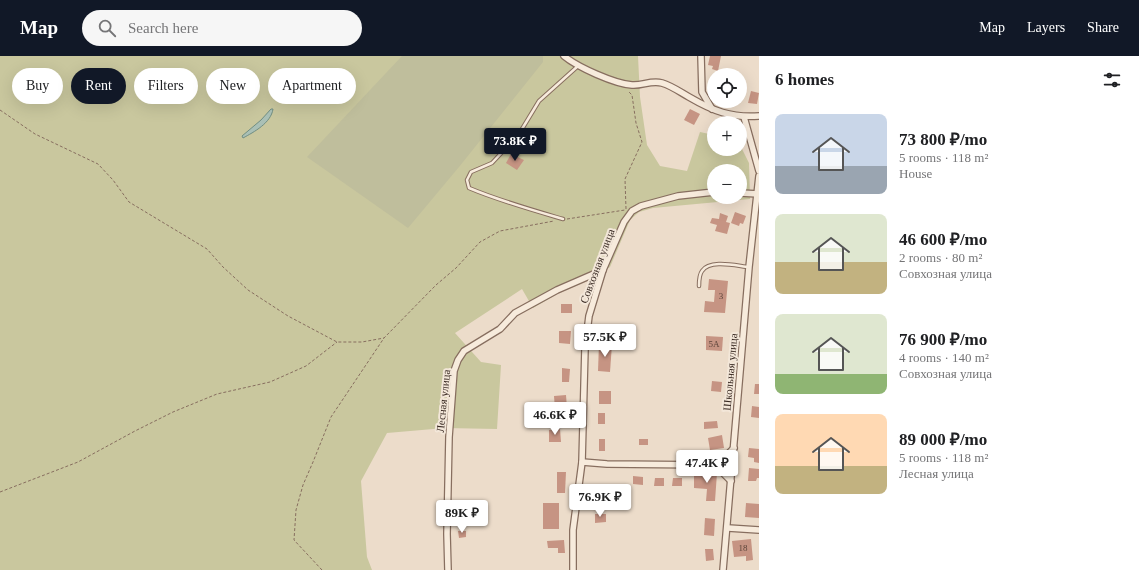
<!DOCTYPE html>
<html lang="en">
<head>
<meta charset="utf-8">
<style>
	:root { --surface:#fff; --page:#f6f6f6; --text:#202124; --muted:#757577; --accent:#111827 }
	body { margin:0; font-family:"Times New Roman",serif; background:var(--page); color:var(--text); height:100vh; display:flex; flex-direction:column; font-size:15px; white-space:nowrap }
	* { box-sizing:border-box; margin:0 }
	p { font-size:13px; color:var(--muted) }
	.icon { flex:none; width:22px; height:22px; fill:none; stroke:currentColor; stroke-width:2; stroke-linecap:round; stroke-linejoin:round }
	.map { position:relative; flex:1; overflow:hidden }
	.drawer { display:flex; flex-direction:column; background:var(--surface); width:380px }
	.drawer>* { flex:none }
	.banner { position:absolute; left:12px; top:12px; width:380px; height:36px; display:flex; gap:8px }
	.buttons { position:absolute; left:707px; top:12px; display:grid; gap:8px }
	.buttons a { display:grid; place-items:center; width:40px; height:40px; border-radius:50%; background:var(--surface); box-shadow:0 4px 16px #0002; font-size:20px }
	.price { position:absolute; translate:-50% -34px; padding:0 9px; border-radius:4px; background:#fff; color:#222; font-size:13px; line-height:26px; filter:drop-shadow(0 1px 2px #0008) }
	.price::after { content:''; position:absolute; left:50%; top:24px; width:12px; height:9px; margin-left:-6px; background:inherit; clip-path:polygon(0 0,100% 0,50% 100%) }
	.price.current { background:var(--accent); color:#fff }
	ul { padding:0; list-style:none }
	li { display:flex; align-items:center; gap:12px; height:100px; padding:0 16px }
	li span { display:grid; place-items:center; flex:none; width:112px; height:80px; border-radius:8px; color:#555 }
	li>.icon { margin-inline-start:auto }
	span .icon { width:48px; height:48px; fill:#fffc; stroke-width:1 }
	li b { font-size:17px }
	h2 { display:flex; justify-content:space-between; align-items:center; height:48px; padding:0 16px; font-size:17px }
	.pill { padding:0 14px; border-radius:18px; background:var(--surface); box-shadow:0 4px 16px #0002; font-size:14px; line-height:36px }
	.pill.current { background:var(--accent); color:#fff }
	header { display:flex; align-items:center; gap:24px; box-sizing:border-box; height:56px; padding:0 20px; background:var(--accent); color:#fff }
	header strong { font-size:19px }
	nav { display:flex; gap:22px; margin-inline-start:auto; font-size:14px }
	.search { width:280px; height:36px; background:var(--page); display:flex; align-items:center; gap:10px; box-sizing:border-box; padding:0 14px; border-radius:22px; color:var(--muted); font-size:15px }
	main { display:flex; flex:1; min-height:0 }
	.map>svg:first-child { display:block }
	.green { fill:#c9c79e; fill-rule:evenodd }
	.cemetery { fill:#bfbe9c }
	.water { fill:#aac0b6; stroke:#718e82 }
	.building { fill:#c69483 }
	.lines { fill:none; stroke-linecap:round; stroke-linejoin:round }
	.lane-casing { stroke:#876e5f; stroke-width:4.5 }
	.street-casing { stroke:#876e5f; stroke-width:8 }
	.path { stroke:#876e5f; stroke-width:1; stroke-dasharray:3 2; stroke-linecap:butt }
	.lane { stroke:#f7ebdc; stroke-width:2.5 }
	.street { stroke:#f7ebdc; stroke-width:5.5 }
	.labels { text-anchor:middle; dominant-baseline:central; stroke-width:4; stroke-linejoin:round; paint-order:stroke }
	.number-label { font-size:9px; fill:#5c443a }
	.street-label { font-size:11px; fill:#382922; stroke:#f3e7d9 }
</style>
</head>
<body>
<header>
<strong>Map</strong>
<div class="search"><svg class="icon" aria-label="search" viewBox="0 0 24 24"><circle cx="10" cy="10" r="6"/><path d="M15 15l6 6"/></svg>Search here</div>
<nav><a>Map</a><a>Layers</a><a>Share</a></nav>
</header>
<main>
<div class="map">
<svg width="759" height="514" viewBox="0 0 759 514">
	<rect width="100%" height="100%" fill="#ecdcca"/>
	<!-- green -->
	<path class="green" d="M0 0H638L640 41 647 89 660 110 687 115 700 76 714 79V93H740V89L749 107 750 143 653 152 639 156 630 164 610 211 589 224 559 237 533 252 522 233 455 277 481 306 501 309 497 373 445 372 387 377 361 425 367 501 372 514H0ZM714 115H740V141H714Z"/>
	<!-- cemetery -->
	<polygon class="cemetery" points="402,0 543,0 543,6 459,111 408,172 307,101"/>
	<!-- water -->
	<g class="water">
		<polygon points="309,19 317,20 314,25 300,38 296,37 294,35"/>
		<path d="M271 53H273C271 67 254 76 243 82L242 80 261 64Z"/>
	</g>
	<!-- building -->
	<g class="building">
		<polygon points="710,0 721,0 718,15 712,13 713,10 708,9"/>
		<polygon points="751,35 759,37 757,48 748,47"/>
		<polygon points="690,53 700,58 694,69 684,64"/>
		<polygon points="511,98 524,104 517,114 506,107"/>
		<polygon points="735,156 746,160 743,168 740,167 739,170 731,167"/>
		<polygon points="720,157 728,160 726,166 730,167 727,178 715,175 717,169 710,167 712,162 719,163"/>
		<polygon points="709,223 728,225 725,257 704,256 705,245 714,246 715,234 708,234"/>
		<rect x="561" y="248" width="11" height="9"/>
		<polygon points="559,275 571,275 570,288 559,287"/>
		<polygon points="706,280 723,281 722,295 706,294"/>
		<polygon points="599,288 612,288 610,316 598,315"/>
		<polygon points="562,312 570,313 569,326 562,326"/>
		<polygon points="712,325 722,326 721,336 711,335"/>
		<polygon points="755,328 759,328 759,338 754,338"/>
		<rect x="599" y="335" width="12" height="13"/>
		<polygon points="566,339 567,352 555,353 554,340"/>
		<polygon points="752,350 759,351 759,362 751,361"/>
		<rect x="598" y="357" width="7" height="11"/>
		<polygon points="717,365 718,372 704,373 704,366"/>
		<polygon points="560,373 561,386 549,386 549,374"/>
		<polygon points="722,379 724,392 710,394 708,382"/>
		<rect x="599" y="383" width="6" height="12"/>
		<rect x="639" y="383" width="9" height="6"/>
		<polygon points="749,392 759,393 759,407 754,406 754,402 748,401"/>
		<polygon points="749,412 759,413 759,422 757,422 756,425 748,425"/>
		<polygon points="557,416 566,416 565,437 557,437"/>
		<polygon points="694,416 717,417 715,445 706,445 707,433 694,432"/>
		<polygon points="633,420 643,421 643,429 633,428"/>
		<polygon points="655,422 664,422 664,430 654,430"/>
		<polygon points="673,422 682,422 682,430 672,430"/>
		<rect x="597" y="435" width="11" height="9"/>
		<rect x="543" y="447" width="16" height="26"/>
		<polygon points="746,447 759,448 759,462 745,461"/>
		<polygon points="595,458 606,458 606,466 595,467"/>
		<polygon points="705,462 715,463 714,480 704,479"/>
		<polygon points="458,475 466,475 466,481 459,482"/>
		<polygon points="751,483 753,504 746,505 746,500 734,501 732,485"/>
		<polygon points="564,484 565,497 558,497 558,492 548,492 547,485"/>
		<polygon points="705,493 713,493 714,504 706,505"/>
	</g>
	<g class="lines">
		<defs>
			<g id="lane">
				<path d="M563 163C532 154 500 145 469 132L467 124 471 116 492 107 519 78 539 45 578 10"/>
				<path d="M699 230C699 225 699 219 702 215 710 203 737 210 749 211"/>
			</g>
			<g id="street">
				<path d="M564 0C577 11 615 28 632 29 642 30 651 24 662 27 672 30 680 36 689 41 713 55 731 62 759 60"/>
				<polyline points="701,0 702,36 712,53"/>
				<polyline points="744,61 759,115"/>
				<polyline points="740,137 759,138"/>
				<polyline points="582,406 607,408 711,409 723,403 734,392"/>
				<polyline points="711,409 720,414 731,425"/>
				<polyline points="728,472 759,474"/>
				<polyline points="448,514 447,478 449,381 454,315 458,304 464,295 500,273 515,257 557,234 603,214"/>
				<polyline points="573,514 573,474 582,406 585,292 589,260 603,214 624,166 632,155 641,150 678,140 714,136"/>
				<polyline points="723,514 749,211 759,120"/>
			</g>
		</defs>
		<!-- lane casing -->
		<use href="#lane" class="lane-casing"/>
		<!-- street casing -->
		<use href="#street" class="street-casing"/>
		<!-- path -->
		<g class="path">
			<polyline points="0,54 35,78 98,108 113,124 129,146 207,193 223,211 248,234 288,260 337,286 362,286 384,282"/>
			<polyline points="626,153 625,123 642,86 636,67 632,39 628,35"/>
			<polyline points="567,163 625,154"/>
			<polyline points="0,436 78,406 135,375 173,356 217,338 270,326 306,310 337,286"/>
			<polyline points="322,514 294,484 296,454 303,429 313,406 331,361 384,282 436,229 456,212 480,186 500,175 554,165"/>
		</g>
		<!-- lane -->
		<use href="#lane" class="lane"/>
		<!-- street -->
		<use href="#street" class="street"/>
	</g>
	<g class="labels">
		<!-- number labels -->
		<g class="number-label">
			<text x="721" y="240">3</text>
			<text x="714" y="288">5А</text>
			<text x="743" y="492">18</text>
		</g>
		<!-- street labels -->
		<g class="street-label">
			<text transform="translate(597 210) rotate(-69)">Совхозная улица</text>
			<text transform="translate(730 316) rotate(-85)">Школьная улица</text>
			<text transform="translate(443 345) rotate(-84)">Лесная улица</text>
		</g>
	</g>
</svg>
<div class="buttons">
<a><svg class="icon" aria-label="locate" viewBox="0 0 24 24"><circle cx="12" cy="12" r="6"/><path d="M12 2v4M12 18v4M2 12h4M18 12h4"/></svg></a>
<a>+</a>
<a>−</a>
</div>
<b class="price current" style="left:515px;top:106px">73.8K ₽</b>
<b class="price" style="left:605px;top:302px">57.5K ₽</b>
<b class="price" style="left:555px;top:380px">46.6K ₽</b>
<b class="price" style="left:707px;top:428px">47.4K ₽</b>
<b class="price" style="left:600px;top:462px">76.9K ₽</b>
<b class="price" style="left:462px;top:478px">89K ₽</b>
<div class="banner">
<a class="pill">Buy</a>
<a class="pill current">Rent</a>
<a class="pill">Filters</a>
<a class="pill">New</a>
<a class="pill">Apartment</a>
</div>
</div>
<section class="drawer">
<h2>6 homes<svg class="icon" aria-label="filters" viewBox="0 0 24 24"><path d="M4 7h16M4 17h16"/><circle cx="9" cy="7" r="2"/><circle cx="15" cy="17" r="2"/></svg></h2>
<ul>
<li><span style="background:linear-gradient(#c9d6e8 65%,#9aa5b1 0)"><svg class="icon" aria-label="home" viewBox="0 0 24 24"><path d="M3 11l9-7 9 7M6 9v11h12V9"/></svg></span><div><b>73 800 ₽/mo</b><p>5 rooms · 118 m²</p><p>House</p></div></li>
<li><span style="background:linear-gradient(#dfe7d0 60%,#c2b280 0)"><svg class="icon" aria-label="home" viewBox="0 0 24 24"><path d="M3 11l9-7 9 7M6 9v11h12V9"/></svg></span><div><b>46 600 ₽/mo</b><p>2 rooms · 80 m²</p><p>Совхозная улица</p></div></li>
<li><span style="background:linear-gradient(#dfe7d0 75%,#8fb573 0)"><svg class="icon" aria-label="home" viewBox="0 0 24 24"><path d="M3 11l9-7 9 7M6 9v11h12V9"/></svg></span><div><b>76 900 ₽/mo</b><p>4 rooms · 140 m²</p><p>Совхозная улица</p></div></li>
<li><span style="background:linear-gradient(#ffd9b3 65%,#c2b280 0)"><svg class="icon" aria-label="home" viewBox="0 0 24 24"><path d="M3 11l9-7 9 7M6 9v11h12V9"/></svg></span><div><b>89 000 ₽/mo</b><p>5 rooms · 118 m²</p><p>Лесная улица</p></div></li>
</ul>
</section>
</main>
</body>
</html>
